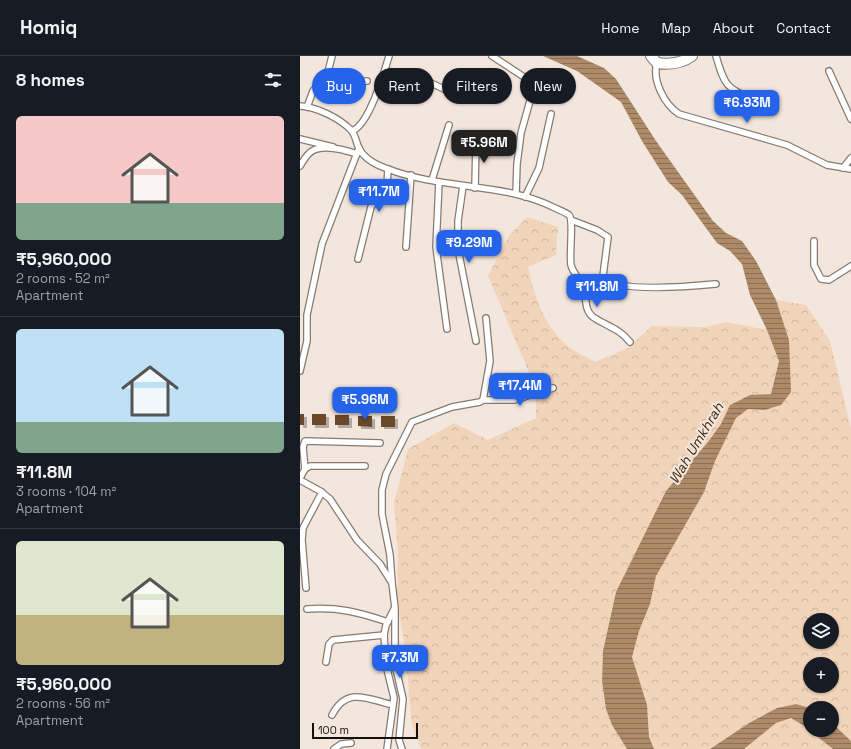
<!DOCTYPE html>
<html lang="en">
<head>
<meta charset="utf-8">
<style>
	:root { --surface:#171b24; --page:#20242c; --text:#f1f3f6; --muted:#9ea1a6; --line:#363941; --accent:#2563eb }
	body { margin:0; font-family:"Space Grotesk",sans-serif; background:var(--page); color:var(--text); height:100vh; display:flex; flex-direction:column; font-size:15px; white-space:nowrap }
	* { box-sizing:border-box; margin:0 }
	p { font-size:13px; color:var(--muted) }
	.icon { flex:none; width:22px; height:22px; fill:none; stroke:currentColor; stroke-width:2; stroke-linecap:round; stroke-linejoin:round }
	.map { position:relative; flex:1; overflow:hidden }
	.details { display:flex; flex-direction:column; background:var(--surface); width:300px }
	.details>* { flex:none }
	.hud { position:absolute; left:12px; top:12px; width:380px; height:36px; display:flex; gap:8px }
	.fabs { position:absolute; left:503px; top:557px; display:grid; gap:8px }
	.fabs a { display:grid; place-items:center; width:36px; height:36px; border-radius:50%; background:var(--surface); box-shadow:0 1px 3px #0004; font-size:20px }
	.scale { position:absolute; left:12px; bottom:10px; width:106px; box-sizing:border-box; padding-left:4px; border:2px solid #14100d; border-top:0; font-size:11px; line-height:14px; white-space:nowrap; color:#14100d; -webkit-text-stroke:3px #f3e7dd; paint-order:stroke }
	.price { position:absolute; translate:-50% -34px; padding:0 9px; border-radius:8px; background:var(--accent); color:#fff; font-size:13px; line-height:26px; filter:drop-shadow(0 1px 2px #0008) }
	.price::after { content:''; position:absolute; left:50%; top:24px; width:12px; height:9px; margin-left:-6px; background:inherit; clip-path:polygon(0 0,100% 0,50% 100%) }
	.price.selected { background:#222; color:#fff }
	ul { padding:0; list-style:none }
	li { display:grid; align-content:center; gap:8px; height:212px; padding:0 16px }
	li+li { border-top:1px solid var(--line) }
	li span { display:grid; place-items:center; height:124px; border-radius:6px; color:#555 }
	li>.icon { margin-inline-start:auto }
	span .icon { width:72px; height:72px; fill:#fffc; stroke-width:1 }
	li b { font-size:17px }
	h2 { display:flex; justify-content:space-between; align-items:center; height:48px; padding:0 16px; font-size:17px }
	.chip { padding:0 14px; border-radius:18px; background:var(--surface); box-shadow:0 1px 3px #0004; font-size:14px; line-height:36px }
	.chip.selected { background:var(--accent); color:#fff }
	header { display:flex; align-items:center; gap:24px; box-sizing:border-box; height:56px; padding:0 20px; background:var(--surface); border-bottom:1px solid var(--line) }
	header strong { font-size:19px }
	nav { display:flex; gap:22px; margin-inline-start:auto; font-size:14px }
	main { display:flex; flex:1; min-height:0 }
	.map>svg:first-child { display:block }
	.forest { fill:url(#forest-crowns); fill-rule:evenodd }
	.water { fill:url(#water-rules) }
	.building { fill:#6a4a2a; filter:url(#shadow) }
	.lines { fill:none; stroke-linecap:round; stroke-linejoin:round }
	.minor-casing { stroke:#857b72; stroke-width:8 }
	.trunk-casing { stroke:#857b72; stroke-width:12 }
	.minor { stroke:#fff; stroke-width:5.5 }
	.trunk { stroke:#fff; stroke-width:10 }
	.labels { text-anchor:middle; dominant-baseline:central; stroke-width:4; stroke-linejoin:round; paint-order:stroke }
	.water-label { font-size:14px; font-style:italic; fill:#452b0f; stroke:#f3e7dd }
</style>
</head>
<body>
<header>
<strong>Homiq</strong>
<nav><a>Home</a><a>Map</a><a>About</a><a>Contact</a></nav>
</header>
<main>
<section class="details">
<h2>8 homes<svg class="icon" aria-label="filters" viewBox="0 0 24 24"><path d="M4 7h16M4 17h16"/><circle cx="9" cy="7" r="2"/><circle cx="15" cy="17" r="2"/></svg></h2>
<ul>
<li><span style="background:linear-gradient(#f6c9c9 70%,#7fa58c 0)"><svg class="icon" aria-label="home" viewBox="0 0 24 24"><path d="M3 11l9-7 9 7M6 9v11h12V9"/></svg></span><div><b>₹5,960,000</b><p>2 rooms · 52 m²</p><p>Apartment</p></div></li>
<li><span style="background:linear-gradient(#bfe0f5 75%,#7fa58c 0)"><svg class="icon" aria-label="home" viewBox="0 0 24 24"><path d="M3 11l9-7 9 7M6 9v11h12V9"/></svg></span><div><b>₹11.8M</b><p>3 rooms · 104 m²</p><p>Apartment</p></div></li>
<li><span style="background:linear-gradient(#dfe7d0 60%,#c2b280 0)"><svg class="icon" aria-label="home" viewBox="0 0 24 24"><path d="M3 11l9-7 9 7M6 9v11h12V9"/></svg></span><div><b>₹5,960,000</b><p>2 rooms · 56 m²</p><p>Apartment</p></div></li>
</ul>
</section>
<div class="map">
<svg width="551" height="693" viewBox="0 0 551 693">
	<defs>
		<pattern id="forest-crowns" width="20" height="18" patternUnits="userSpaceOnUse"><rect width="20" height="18" fill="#f1d4b9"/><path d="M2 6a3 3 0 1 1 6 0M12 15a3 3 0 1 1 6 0" fill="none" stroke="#ceb59e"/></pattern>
		<pattern id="water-rules" width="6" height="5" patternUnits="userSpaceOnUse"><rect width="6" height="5" fill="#ad8a68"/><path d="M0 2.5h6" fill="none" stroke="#8c6f54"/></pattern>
		<filter id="shadow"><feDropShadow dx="3" dy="3" stdDeviation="0" flood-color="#0004"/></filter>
	</defs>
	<rect width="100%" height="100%" fill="#f3e7dd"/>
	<!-- forest -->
	<g class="forest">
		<path d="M227 161 258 171 256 199 228 211C235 242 244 271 270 292 277 297 287 301 295 306L328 292 352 270 406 271 426 266 467 274 479 305 471 338 450 339 430 349 421 368 408 386 366 435 316 536 303 595 302 625 306 653 312 669 327 693H121L112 669 105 592 97 545 98 496 94 447 108 393 154 367 188 384 236 362V333L188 220 209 180Z"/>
		<path d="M476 244 506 249 530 285 551 373V685L532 667V652H510L496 648 477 652 449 667 410 693H354L349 681 347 649 332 601 339 575 350 548 356 520 436 362 448 353 465 354 481 349 489 284ZM510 564H532V586H510ZM510 608H532V630H510Z"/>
		<polygon points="491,662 504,670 533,693 444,693 476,667"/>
	</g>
	<!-- water -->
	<g class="water">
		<polygon points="243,0 277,0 304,12 316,23 356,85 413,165 426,177 442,185 456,205 476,244 489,284 491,336 481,349 465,354 448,353 436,362 415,405 404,436 356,520 350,548 339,575 332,601 347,649 349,681 354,693 327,693 312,669 306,653 302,625 303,595 316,536 366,435 408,386 421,368 430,349 450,339 471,338 479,305 467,274 450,239 442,208 430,195 417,187 382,139 368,126 342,85 321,46 277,15"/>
		<polygon points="496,648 510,652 510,674 532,674 532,667 551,685 551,693 533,693 504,670 491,662 476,667 444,693 410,693 449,667 477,652"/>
	</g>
	<!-- building -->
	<g class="building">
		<rect x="0" y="358" width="4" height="11"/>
		<rect x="12" y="358" width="14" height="11"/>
		<rect x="35" y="359" width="14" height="10"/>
		<polygon points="58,360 72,360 72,371 58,370"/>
		<rect x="81" y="360" width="14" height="11"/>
	</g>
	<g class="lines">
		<defs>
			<g id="minor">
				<polyline points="192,0 224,21 255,31"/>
				<path d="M416 0C425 31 426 31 455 45"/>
				<path d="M357 7C352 24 364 48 379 58L487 89 527 109 551 113"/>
				<polyline points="85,15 116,20 146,34 175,44"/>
				<polyline points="529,15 551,63"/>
				<polyline points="23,23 40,27 67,25"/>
				<path d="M0 50C17 51 39 62 51 74 55 78 56 85 58 90 63 103 76 109 88 113 142 134 204 126 255 152 259 154 265 156 269 159 274 164 269 199 271 209 273 218 283 226 285 236 286 244 285 255 293 261 306 270 319 272 330 286"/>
				<polyline points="7,51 13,35 28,16 32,0"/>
				<path d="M52 75C69 69 84 17 89 0"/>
				<polyline points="0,83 33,91"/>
				<path d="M0 110C3 105 7 98 12 95 24 88 45 94 57 98"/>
				<polyline points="543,112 551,102"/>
				<polyline points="132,124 149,69"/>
				<polyline points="139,126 136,191 147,273"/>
				<polyline points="163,130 158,165 158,193 176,285"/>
				<polyline points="175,132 176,85"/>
				<polyline points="216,137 217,108 221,77 233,34"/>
				<polyline points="225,141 239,112 251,58"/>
				<path d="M271 164 297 174 308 181 303 220C314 238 395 230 416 228"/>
				<polyline points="514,185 514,209 521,223 529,224 551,210"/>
				<polyline points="106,191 111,119"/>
				<polyline points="58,203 71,151 87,129 88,113"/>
				<polyline points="0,315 7,285 7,259 22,188 59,92"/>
				<polyline points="183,344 214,344 253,332"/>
				<polyline points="5,413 3,391 5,385 80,387"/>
				<polyline points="0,422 5,413 10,410 65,410"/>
				<polyline points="0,424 20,435 30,443 57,484 80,508 92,527 95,552 95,608 103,643 99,684 102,693"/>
				<polyline points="92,527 90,499 82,458 82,434 86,418 112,366 152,351 180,346 183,344 190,305 186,262"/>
				<polyline points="6,532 2,484 3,472 22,436"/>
				<path d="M7 553C39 551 58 556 88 566"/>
				<polyline points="26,606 29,588 33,584 84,579"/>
				<path d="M32 659C47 630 67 643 93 649"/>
				<polyline points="34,693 41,688 51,687"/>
				<polyline points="87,693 94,642 86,609 84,579 86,569 94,553"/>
			</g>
			<path id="trunk" d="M351 0 357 7C370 9 381 8 392 0"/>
		</defs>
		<!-- minor casing -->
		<use href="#minor" class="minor-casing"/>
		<!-- trunk casing -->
		<use href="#trunk" class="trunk-casing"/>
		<!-- minor -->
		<use href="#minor" class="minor"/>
		<!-- trunk -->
		<use href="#trunk" class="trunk"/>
	</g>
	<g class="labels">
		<!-- water labels -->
		<g class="water-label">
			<text transform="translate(396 387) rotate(-59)">Wah Umkhrah</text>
		</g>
	</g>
</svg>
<div class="fabs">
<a><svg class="icon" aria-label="layers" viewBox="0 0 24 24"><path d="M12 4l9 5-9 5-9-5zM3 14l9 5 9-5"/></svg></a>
<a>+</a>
<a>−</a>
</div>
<div class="scale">100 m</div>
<b class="price" style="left:447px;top:68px">₹6.93M</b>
<b class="price selected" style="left:184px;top:108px">₹5.96M</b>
<b class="price" style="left:79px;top:157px">₹11.7M</b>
<b class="price" style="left:169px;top:208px">₹9.29M</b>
<b class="price" style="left:297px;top:252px">₹11.8M</b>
<b class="price" style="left:220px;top:351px">₹17.4M</b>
<b class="price" style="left:65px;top:365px">₹5.96M</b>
<b class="price" style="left:100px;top:623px">₹7.3M</b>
<div class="hud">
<a class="chip selected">Buy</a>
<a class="chip">Rent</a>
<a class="chip">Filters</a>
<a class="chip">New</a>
</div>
</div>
</main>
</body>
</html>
